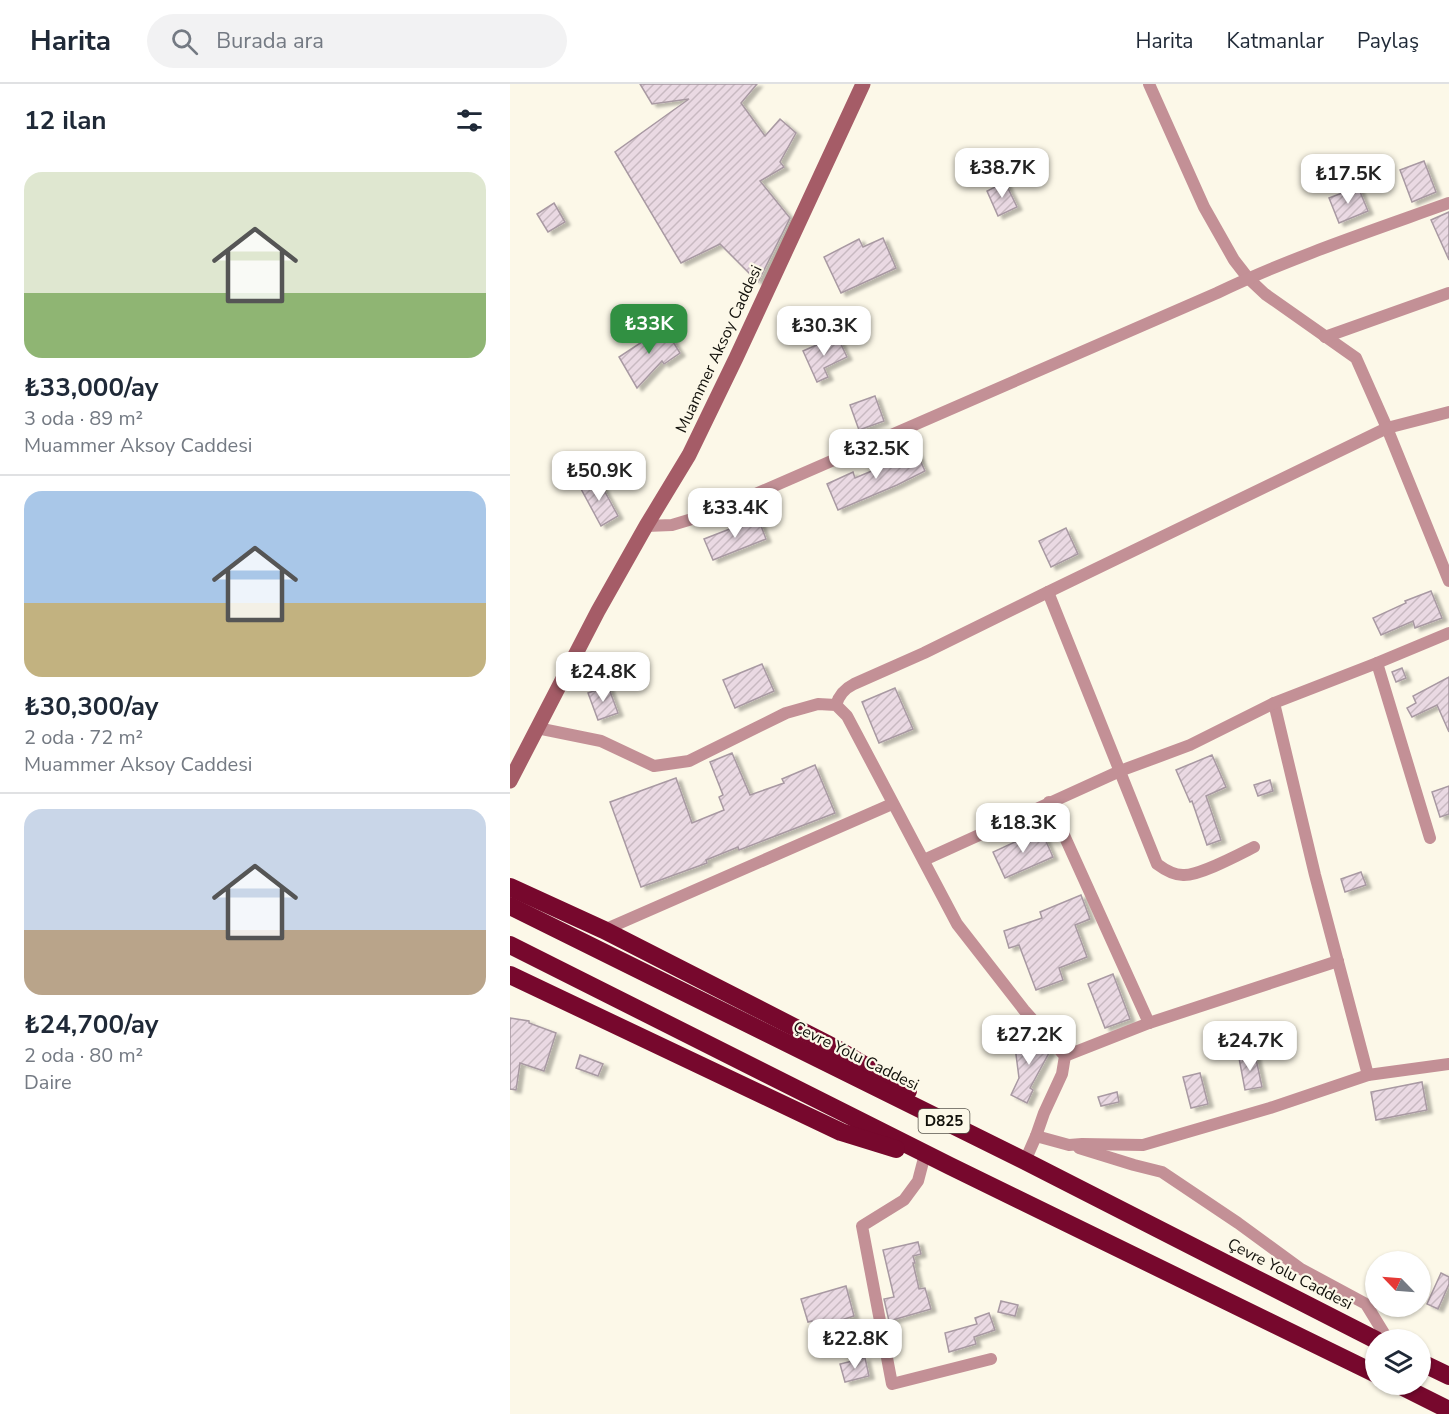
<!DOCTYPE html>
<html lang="tr">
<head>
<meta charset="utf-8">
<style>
	:root { --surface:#fff; --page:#f2f2f3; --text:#1f2937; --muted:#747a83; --line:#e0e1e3; --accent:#319042 }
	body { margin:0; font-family:"Nunito Sans",sans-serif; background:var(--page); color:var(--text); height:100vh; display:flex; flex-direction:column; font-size:22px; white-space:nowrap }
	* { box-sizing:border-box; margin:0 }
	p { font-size:20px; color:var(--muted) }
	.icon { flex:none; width:33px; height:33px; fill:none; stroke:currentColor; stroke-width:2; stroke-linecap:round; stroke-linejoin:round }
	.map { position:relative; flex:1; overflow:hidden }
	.panel { display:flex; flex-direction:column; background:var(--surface); width:510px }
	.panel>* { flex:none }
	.needle { width:39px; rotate:295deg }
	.buttons { position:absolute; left:855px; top:1167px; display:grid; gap:12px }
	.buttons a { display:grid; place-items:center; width:66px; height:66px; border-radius:50%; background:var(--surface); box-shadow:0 2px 4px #0004; font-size:30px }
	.price { position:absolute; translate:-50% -51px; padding:0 14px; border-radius:12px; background:#fff; color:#222; font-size:20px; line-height:39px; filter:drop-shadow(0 2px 3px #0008) }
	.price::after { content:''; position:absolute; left:50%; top:36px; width:18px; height:14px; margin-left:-9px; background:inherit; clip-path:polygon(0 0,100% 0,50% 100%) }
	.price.current { background:var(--accent); color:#fff }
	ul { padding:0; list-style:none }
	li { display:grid; align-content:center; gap:12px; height:318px; padding:0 24px }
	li+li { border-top:2px solid var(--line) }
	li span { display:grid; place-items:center; height:186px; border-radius:18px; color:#555 }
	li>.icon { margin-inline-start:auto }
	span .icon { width:108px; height:108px; fill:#fffc; stroke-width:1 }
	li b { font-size:26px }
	h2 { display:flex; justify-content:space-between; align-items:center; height:72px; padding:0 24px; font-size:26px }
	header { display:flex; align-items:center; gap:36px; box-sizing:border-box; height:84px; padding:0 30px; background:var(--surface); border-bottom:2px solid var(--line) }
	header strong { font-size:28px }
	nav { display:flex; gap:33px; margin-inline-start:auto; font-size:21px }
	.search { width:420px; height:54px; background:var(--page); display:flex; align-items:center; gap:15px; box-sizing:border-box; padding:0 21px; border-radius:33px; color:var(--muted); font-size:22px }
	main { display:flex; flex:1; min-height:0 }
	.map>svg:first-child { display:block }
	.building { fill:url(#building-hatch); stroke:#a899a2; stroke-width:1.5; filter:url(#shadow) }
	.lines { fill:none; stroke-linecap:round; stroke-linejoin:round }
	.street { stroke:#c39096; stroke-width:12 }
	.secondary { stroke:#a55c67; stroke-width:15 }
	.highway { stroke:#77082d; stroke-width:18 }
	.labels { text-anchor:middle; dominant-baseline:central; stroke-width:4.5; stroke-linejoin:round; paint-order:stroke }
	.shield { fill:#fcf8e8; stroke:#58564d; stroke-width:1.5 }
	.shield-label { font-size:15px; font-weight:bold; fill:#11100a }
	.street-label { font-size:16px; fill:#11100a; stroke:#fcf8e8 }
</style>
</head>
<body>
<header>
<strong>Harita</strong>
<div class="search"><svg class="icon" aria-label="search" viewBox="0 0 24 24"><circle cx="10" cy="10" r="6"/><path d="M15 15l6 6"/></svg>Burada ara</div>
<nav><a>Harita</a><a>Katmanlar</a><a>Paylaş</a></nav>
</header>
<main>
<section class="panel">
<h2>12 ilan<svg class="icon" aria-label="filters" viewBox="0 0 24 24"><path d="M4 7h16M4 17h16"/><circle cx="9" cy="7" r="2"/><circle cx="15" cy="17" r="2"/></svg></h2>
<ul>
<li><span style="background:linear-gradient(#dfe7d0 65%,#8fb573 0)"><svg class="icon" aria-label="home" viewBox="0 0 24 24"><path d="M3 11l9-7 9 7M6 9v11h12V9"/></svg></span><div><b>₺33,000/ay</b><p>3 oda · 89 m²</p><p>Muammer Aksoy Caddesi</p></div></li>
<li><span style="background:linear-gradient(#a9c7e8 60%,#c2b280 0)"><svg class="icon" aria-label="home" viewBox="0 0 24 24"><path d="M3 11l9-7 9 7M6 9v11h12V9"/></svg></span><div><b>₺30,300/ay</b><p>2 oda · 72 m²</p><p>Muammer Aksoy Caddesi</p></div></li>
<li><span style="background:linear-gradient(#c9d6e8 65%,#b9a48a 0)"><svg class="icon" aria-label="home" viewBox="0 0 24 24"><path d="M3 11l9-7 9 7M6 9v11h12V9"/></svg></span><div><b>₺24,700/ay</b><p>2 oda · 80 m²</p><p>Daire</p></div></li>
</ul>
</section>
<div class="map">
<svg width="939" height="1330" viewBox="0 0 939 1330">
	<defs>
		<pattern id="building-hatch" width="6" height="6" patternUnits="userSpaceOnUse" patternTransform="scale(1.5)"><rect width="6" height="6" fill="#ead9e3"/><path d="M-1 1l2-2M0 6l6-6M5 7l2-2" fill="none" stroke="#c8b9c1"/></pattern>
		<filter id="shadow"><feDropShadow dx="5" dy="3" stdDeviation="1.5" flood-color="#0004"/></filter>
	</defs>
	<rect width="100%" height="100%" fill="#fcf8e8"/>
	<!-- building -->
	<g class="building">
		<polygon points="130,0 247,0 231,19 255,52 270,35 286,49 270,78 274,83 250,97 280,134 248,198 210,160 171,179 105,68 179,15 142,20"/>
		<polygon points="914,77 926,108 902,118 890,86"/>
		<polygon points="495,98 507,123 488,132 477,107"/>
		<polygon points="848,103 858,127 829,139 819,114"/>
		<polygon points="44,119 55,138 38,148 27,130"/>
		<polygon points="939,128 939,176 921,136"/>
		<polygon points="373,154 386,184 331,209 314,173 349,155 353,163"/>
		<polygon points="152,240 170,269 154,280 152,277 127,304 109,273 138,254 135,250"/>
		<polygon points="327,252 337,273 314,284 318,293 307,298 293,267"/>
		<polygon points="365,312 374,337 349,346 340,321"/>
		<polygon points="404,363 415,387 387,401 328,426 317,400 343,388 345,394 388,376 386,372"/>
		<polygon points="87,393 108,432 91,442 70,403"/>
		<polygon points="248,434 256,455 203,476 194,455"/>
		<polygon points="556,444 568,470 541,483 529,457"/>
		<polygon points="921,507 932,534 905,544 903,537 871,551 863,534 896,519 895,517"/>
		<polygon points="252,580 264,607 225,624 213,596"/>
		<polygon points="892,584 896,594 886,598 882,588"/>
		<polygon points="939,593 939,648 927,621 902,633 897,624 906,619 903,612"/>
		<polygon points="98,602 108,629 88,636 78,609"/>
		<polygon points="385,604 403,645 369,659 352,618"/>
		<polygon points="222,669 240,711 274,699 272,695 305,681 325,729 229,766 228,763 196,776 197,779 131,803 100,718 166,694 182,739 214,726 209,713 213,711 200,678"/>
		<polygon points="702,671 716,703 696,712 711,756 697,761 682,717 680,718 666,686"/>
		<polygon points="760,696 763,707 748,712 744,701"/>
		<polygon points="939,702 939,730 930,733 922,708"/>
		<polygon points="531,746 543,773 495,794 483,768"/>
		<polygon points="851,788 856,801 835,808 831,795"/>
		<polygon points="571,811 580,835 565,841 577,873 549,884 553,896 526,906 509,861 499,864 494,847 532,834 530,828"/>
		<polygon points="603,890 620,935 595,944 578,900"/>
		<polygon points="0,934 19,937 19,939 46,949 34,987 10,979 6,1006 0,1005"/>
		<polygon points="526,952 540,967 520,1004 523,1006 517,1019 501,1011 509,994 505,963"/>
		<polygon points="745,970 752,1003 735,1006 729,974"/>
		<polygon points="70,971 93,980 88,992 66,984"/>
		<polygon points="690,989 698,1020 681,1024 673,993"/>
		<polygon points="912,998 917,1026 866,1036 861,1008"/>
		<polygon points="607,1008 609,1018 591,1022 588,1013"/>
		<polygon points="408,1158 411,1170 403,1172 405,1179 403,1179 409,1205 415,1204 421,1225 379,1237 374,1215 384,1213 373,1166"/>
		<polygon points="931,1189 939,1193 939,1200 928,1225 917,1220"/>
		<polygon points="336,1202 344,1232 328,1237 329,1241 314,1245 313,1242 304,1244 302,1237 298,1238 291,1215"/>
		<polygon points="491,1217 508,1221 505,1232 488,1228"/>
		<polygon points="479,1229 485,1246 464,1253 466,1260 439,1268 435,1249 467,1240 465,1234"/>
		<polygon points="355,1274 359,1292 335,1298 330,1280"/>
	</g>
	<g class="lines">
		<!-- street -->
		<g class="street">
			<polyline points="639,0 694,123 724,176 738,194 755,210 846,274 877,344 939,497"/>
			<polyline points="815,253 939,209"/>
			<path d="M136 442 162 441 202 429 707 209C782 173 861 147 939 119"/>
			<polyline points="538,508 877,344 939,328"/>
			<polyline points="867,579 920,754"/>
			<polyline points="764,619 805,791 858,991"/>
			<path d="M326 621C329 611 334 605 344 600L414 569 538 508 647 780C655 786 663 791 673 791 689 792 728 771 744 763"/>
			<polyline points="27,644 91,657 144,682 179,677 276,629 308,620 326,621 337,632 447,840 514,926 555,972 552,990 534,1029 526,1052"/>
			<polyline points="539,718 639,939"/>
			<polyline points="414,776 610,687 680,661 764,619 867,579 939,549"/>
			<polyline points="94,846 382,720"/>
			<polyline points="555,972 639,939 828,877"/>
			<polyline points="569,1064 624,1081 652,1088 728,1139 791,1185 856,1220 878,1256"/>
			<polyline points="414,1074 408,1097 394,1116 352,1142 382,1300 481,1275"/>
			<polyline points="515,1077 526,1052 559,1061 572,1060 633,1061 760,1024 858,991 939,980"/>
		</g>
		<!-- secondary -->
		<polyline class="secondary" points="0,697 88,527 136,442 179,371 226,274 353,0"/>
		<!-- highway -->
		<g class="highway">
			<polyline points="0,803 94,846 327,965 398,1007"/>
			<polyline points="0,822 515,1077 866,1256"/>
			<polyline points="0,861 440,1082 866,1290"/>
			<polyline points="0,891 331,1048 386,1065"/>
			<polyline points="910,1278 939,1292"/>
			<polyline points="887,1300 939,1326"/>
		</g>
	</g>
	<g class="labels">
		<!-- shield labels -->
		<rect class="shield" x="408.5" y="1025" width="51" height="24" rx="4.5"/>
		<g class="shield-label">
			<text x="434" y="1037">D825</text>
		</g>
		<!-- street labels -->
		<g class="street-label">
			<text transform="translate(209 265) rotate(-65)">Muammer Aksoy Caddesi</text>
			<text transform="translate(346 972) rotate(26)">Çevre Yolu Caddesi</text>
			<text transform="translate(780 1190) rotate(27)">Çevre Yolu Caddesi</text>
		</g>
	</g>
</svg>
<div class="buttons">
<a><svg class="needle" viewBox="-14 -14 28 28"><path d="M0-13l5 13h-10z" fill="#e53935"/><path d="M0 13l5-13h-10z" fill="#747a83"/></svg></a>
<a><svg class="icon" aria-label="layers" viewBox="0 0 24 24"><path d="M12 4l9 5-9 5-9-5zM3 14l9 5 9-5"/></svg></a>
</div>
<b class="price" style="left:492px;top:115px">₺38.7K</b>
<b class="price" style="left:838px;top:121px">₺17.5K</b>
<b class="price current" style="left:139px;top:271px">₺33K</b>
<b class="price" style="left:314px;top:273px">₺30.3K</b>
<b class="price" style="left:366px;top:396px">₺32.5K</b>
<b class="price" style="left:89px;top:418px">₺50.9K</b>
<b class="price" style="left:225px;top:455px">₺33.4K</b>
<b class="price" style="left:93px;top:619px">₺24.8K</b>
<b class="price" style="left:513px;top:770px">₺18.3K</b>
<b class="price" style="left:519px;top:982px">₺27.2K</b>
<b class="price" style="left:740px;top:988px">₺24.7K</b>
<b class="price" style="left:345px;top:1286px">₺22.8K</b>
</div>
</main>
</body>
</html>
